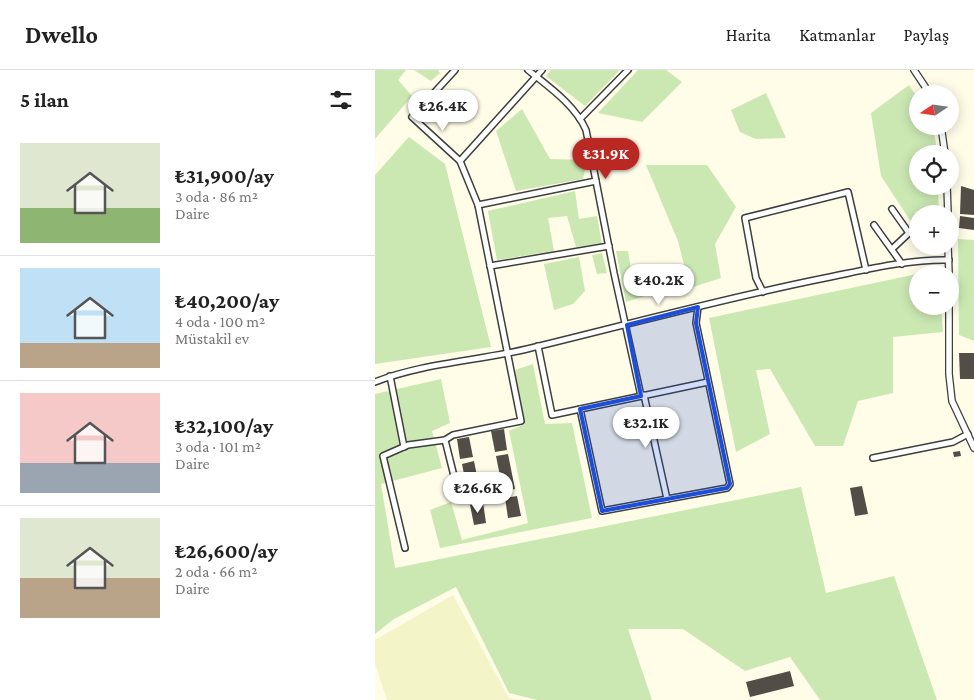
<!DOCTYPE html>
<html lang="tr">
<head>
<meta charset="utf-8">
<style>
	:root { --surface:#fff; --page:#f2f2f2; --text:#222; --muted:#767676; --line:#e0e0e0; --accent:#ba2824 }
	body { margin:0; font-family:"Crimson Pro",serif; background:var(--page); color:var(--text); height:100vh; display:flex; flex-direction:column; font-size:19px; white-space:nowrap }
	* { box-sizing:border-box; margin:0 }
	p { font-size:16px; color:var(--muted) }
	.icon { flex:none; width:28px; height:28px; fill:none; stroke:currentColor; stroke-width:2; stroke-linecap:round; stroke-linejoin:round }
	.map { position:relative; flex:1; overflow:hidden }
	.sheet { display:flex; flex-direction:column; background:var(--surface); width:375px }
	.sheet>* { flex:none }
	.needle { width:32px; rotate:257deg }
	.tools { position:absolute; left:534px; top:15px; display:grid; gap:10px }
	.tools a { display:grid; place-items:center; width:50px; height:50px; border-radius:50%; background:var(--surface); box-shadow:0 2px 12px #0003; font-size:25px }
	.price { position:absolute; translate:-50% -42px; padding:0 11px; border-radius:18px; background:#fff; color:#222; font-size:16px; line-height:32px; filter:drop-shadow(0 1px 2px #0008) }
	.price::after { content:''; position:absolute; left:50%; top:30px; width:15px; height:11px; margin-left:-8px; background:inherit; clip-path:polygon(0 0,100% 0,50% 100%) }
	.price.selected { background:var(--accent); color:#fff }
	ul { padding:0; list-style:none }
	li { display:flex; align-items:center; gap:15px; height:125px; padding:0 20px }
	li+li { border-top:1px solid var(--line) }
	li span { display:grid; place-items:center; flex:none; width:140px; height:100px; border-radius:0px; color:#555 }
	li>.icon { margin-inline-start:auto }
	span .icon { width:60px; height:60px; fill:#fffc; stroke-width:1 }
	li b { font-size:21px }
	h2 { display:flex; justify-content:space-between; align-items:center; height:60px; padding:0 20px; font-size:21px }
	header { display:flex; align-items:center; gap:30px; box-sizing:border-box; height:70px; padding:0 25px; background:var(--surface); border-bottom:1px solid var(--line) }
	header strong { font-size:24px }
	nav { display:flex; gap:28px; margin-inline-start:auto; font-size:18px }
	main { display:flex; flex:1; min-height:0 }
	.map>svg:first-child { display:block }
	.farmland { fill:#f4f4c9 }
	.green { fill:#cbe8b3 }
	.building { fill:#534d47 }
	.lines { fill:none; stroke-linecap:round; stroke-linejoin:round }
	.minor-casing { stroke:#3e3e3e; stroke-width:8 }
	.tertiary-casing { stroke:#3e3e3e; stroke-width:8 }
	.minor { stroke:#fff; stroke-width:5 }
	.tertiary { stroke:#fff; stroke-width:5.5 }
	.marked { fill:#1d4ed8; fill-opacity:0.2; stroke:#1d4ed8; stroke-width:4; stroke-linejoin:round }
</style>
</head>
<body>
<header>
<strong>Dwello</strong>
<nav><a>Harita</a><a>Katmanlar</a><a>Paylaş</a></nav>
</header>
<main>
<section class="sheet">
<h2>5 ilan<svg class="icon" aria-label="filters" viewBox="0 0 24 24"><path d="M4 7h16M4 17h16"/><circle cx="9" cy="7" r="2"/><circle cx="15" cy="17" r="2"/></svg></h2>
<ul>
<li><span style="background:linear-gradient(#dfe7d0 65%,#8fb573 0)"><svg class="icon" aria-label="home" viewBox="0 0 24 24"><path d="M3 11l9-7 9 7M6 9v11h12V9"/></svg></span><div><b>₺31,900/ay</b><p>3 oda · 86 m²</p><p>Daire</p></div></li>
<li><span style="background:linear-gradient(#bfe0f5 75%,#b9a48a 0)"><svg class="icon" aria-label="home" viewBox="0 0 24 24"><path d="M3 11l9-7 9 7M6 9v11h12V9"/></svg></span><div><b>₺40,200/ay</b><p>4 oda · 100 m²</p><p>Müstakil ev</p></div></li>
<li><span style="background:linear-gradient(#f6c9c9 70%,#9aa5b1 0)"><svg class="icon" aria-label="home" viewBox="0 0 24 24"><path d="M3 11l9-7 9 7M6 9v11h12V9"/></svg></span><div><b>₺32,100/ay</b><p>3 oda · 101 m²</p><p>Daire</p></div></li>
<li><span style="background:linear-gradient(#dfe7d0 60%,#b9a48a 0)"><svg class="icon" aria-label="home" viewBox="0 0 24 24"><path d="M3 11l9-7 9 7M6 9v11h12V9"/></svg></span><div><b>₺26,600/ay</b><p>2 oda · 66 m²</p><p>Daire</p></div></li>
</ul>
</section>
<div class="map">
<svg width="599" height="630" viewBox="0 0 599 630">
	<rect width="100%" height="100%" fill="#fffce8"/>
	<!-- farmland -->
	<polygon class="farmland" points="78,525 134,628 148,630 12,630 0,594 0,570"/>
	<!-- green -->
	<g class="green">
		<polygon points="0,0 31,0 23,10 37,26 0,69"/>
		<polygon points="39,0 63,0 65,3 56,11"/>
		<polygon points="176,0 245,0 210,36 171,6"/>
		<polygon points="263,0 291,0 307,12 267,52 223,43"/>
		<polygon points="534,15 542,27 542,56 558,56 562,81 562,84 542,84 542,116 563,116 564,144 542,144 542,161 506,106 496,43"/>
		<polygon points="391,23 411,68 381,69 365,62 356,40"/>
		<polygon points="147,39 175,89 212,90 208,109 141,121 121,61"/>
		<polygon points="34,67 70,94 116,277 0,294 0,105"/>
		<polygon points="271,95 332,95 361,137 340,174 346,208 315,218 303,171"/>
		<polygon points="200,121 204,149 222,146 227,174 201,177 192,146 173,148 179,181 122,190 113,141"/>
		<polygon points="583,169 599,170 599,271 584,265"/>
		<polygon points="241,181 253,181 258,211 276,224 251,232"/>
		<polygon points="227,183 232,203 222,204 217,185"/>
		<polygon points="204,187 210,221 198,234 179,240 169,194"/>
		<polygon points="542,204 542,236 566,236 568,262 518,267 518,323 483,331 468,376 440,376 395,299 381,300 395,364 361,382 334,248"/>
		<polygon points="158,294 170,354 197,353 217,448 65,478 55,440 76,432 87,470 153,453 134,361 150,354 140,300"/>
		<polygon points="66,309 75,353 57,361 67,398 6,414 20,498 426,417 451,523 519,506 562,630 445,630 415,587 370,601 308,559 253,559 277,630 162,630 134,623 81,517 19,549 0,564 0,324"/>
	</g>
	<!-- building -->
	<g class="building">
		<polygon points="586,116 599,120 599,145 585,144"/>
		<polygon points="585,146 599,148 599,160 584,158"/>
		<polygon points="584,283 599,283 599,309 585,309"/>
		<polygon points="129,359 132,380 120,382 116,361"/>
		<polygon points="94,367 98,387 85,389 82,369"/>
		<polygon points="585,381 586,386 579,387 578,382"/>
		<polygon points="133,384 140,419 128,421 121,386"/>
		<polygon points="99,391 106,426 94,429 87,394"/>
		<polygon points="487,416 493,444 480,446 475,418"/>
		<polygon points="142,426 146,446 133,448 130,428"/>
		<polygon points="108,432 111,453 99,455 95,435"/>
		<polygon points="415,601 419,616 375,627 371,612"/>
	</g>
	<g class="lines">
		<defs>
			<g id="minor">
				<polyline points="80,0 37,47 85,91 103,135 146,351 78,365 70,370 85,430"/>
				<path d="M153 0C174 17 200 35 211 60L239 203 266 326"/>
				<polyline points="205,49 253,0"/>
				<polyline points="85,91 167,0"/>
				<polyline points="103,135 221,111"/>
				<polyline points="499,155 527,194"/>
				<polyline points="517,179 534,163 517,139"/>
				<polyline points="115,196 234,176"/>
				<polyline points="388,222 381,208 370,148 473,122 491,200"/>
				<polyline points="163,276 177,345 333,312"/>
				<polyline points="15,306 29,377"/>
				<path d="M0 312C48 293 102 291 152 279 251 255 350 228 450 208 490 200 533 189 574 190"/>
				<polyline points="269,325 292,429"/>
				<polyline points="205,339 227,441 352,418 355,414 321,253 323,237"/>
				<polyline points="498,388 578,372 593,364"/>
				<polyline points="30,478 8,386 33,375 70,370"/>
			</g>
			<g id="tertiary">
				<polyline points="539,0 555,24"/>
				<polyline points="566,56 570,84"/>
				<polyline points="572,116 573,144"/>
				<polyline points="573,176 574,204"/>
				<polyline points="574,236 574,304 577,331 599,378"/>
			</g>
		</defs>
		<!-- minor casing -->
		<use href="#minor" class="minor-casing"/>
		<!-- tertiary casing -->
		<use href="#tertiary" class="tertiary-casing"/>
		<!-- minor -->
		<use href="#minor" class="minor"/>
		<!-- tertiary -->
		<use href="#tertiary" class="tertiary"/>
	</g>
	<!-- marked area -->
	<path class="marked" d="M323 237 321 253 355 414 352 418 227 441 205 339 266 326 252 255Z"/>
</svg>
<div class="tools">
<a><svg class="needle" viewBox="-14 -14 28 28"><path d="M0-13l5 13h-10z" fill="#e53935"/><path d="M0 13l5-13h-10z" fill="#767676"/></svg></a>
<a><svg class="icon" aria-label="locate" viewBox="0 0 24 24"><circle cx="12" cy="12" r="6"/><path d="M12 2v4M12 18v4M2 12h4M18 12h4"/></svg></a>
<a>+</a>
<a>−</a>
</div>
<b class="price" style="left:68px;top:62px">₺26.4K</b>
<b class="price selected" style="left:231px;top:110px">₺31.9K</b>
<b class="price" style="left:284px;top:236px">₺40.2K</b>
<b class="price" style="left:271px;top:379px">₺32.1K</b>
<b class="price" style="left:103px;top:444px">₺26.6K</b>
</div>
</main>
</body>
</html>
